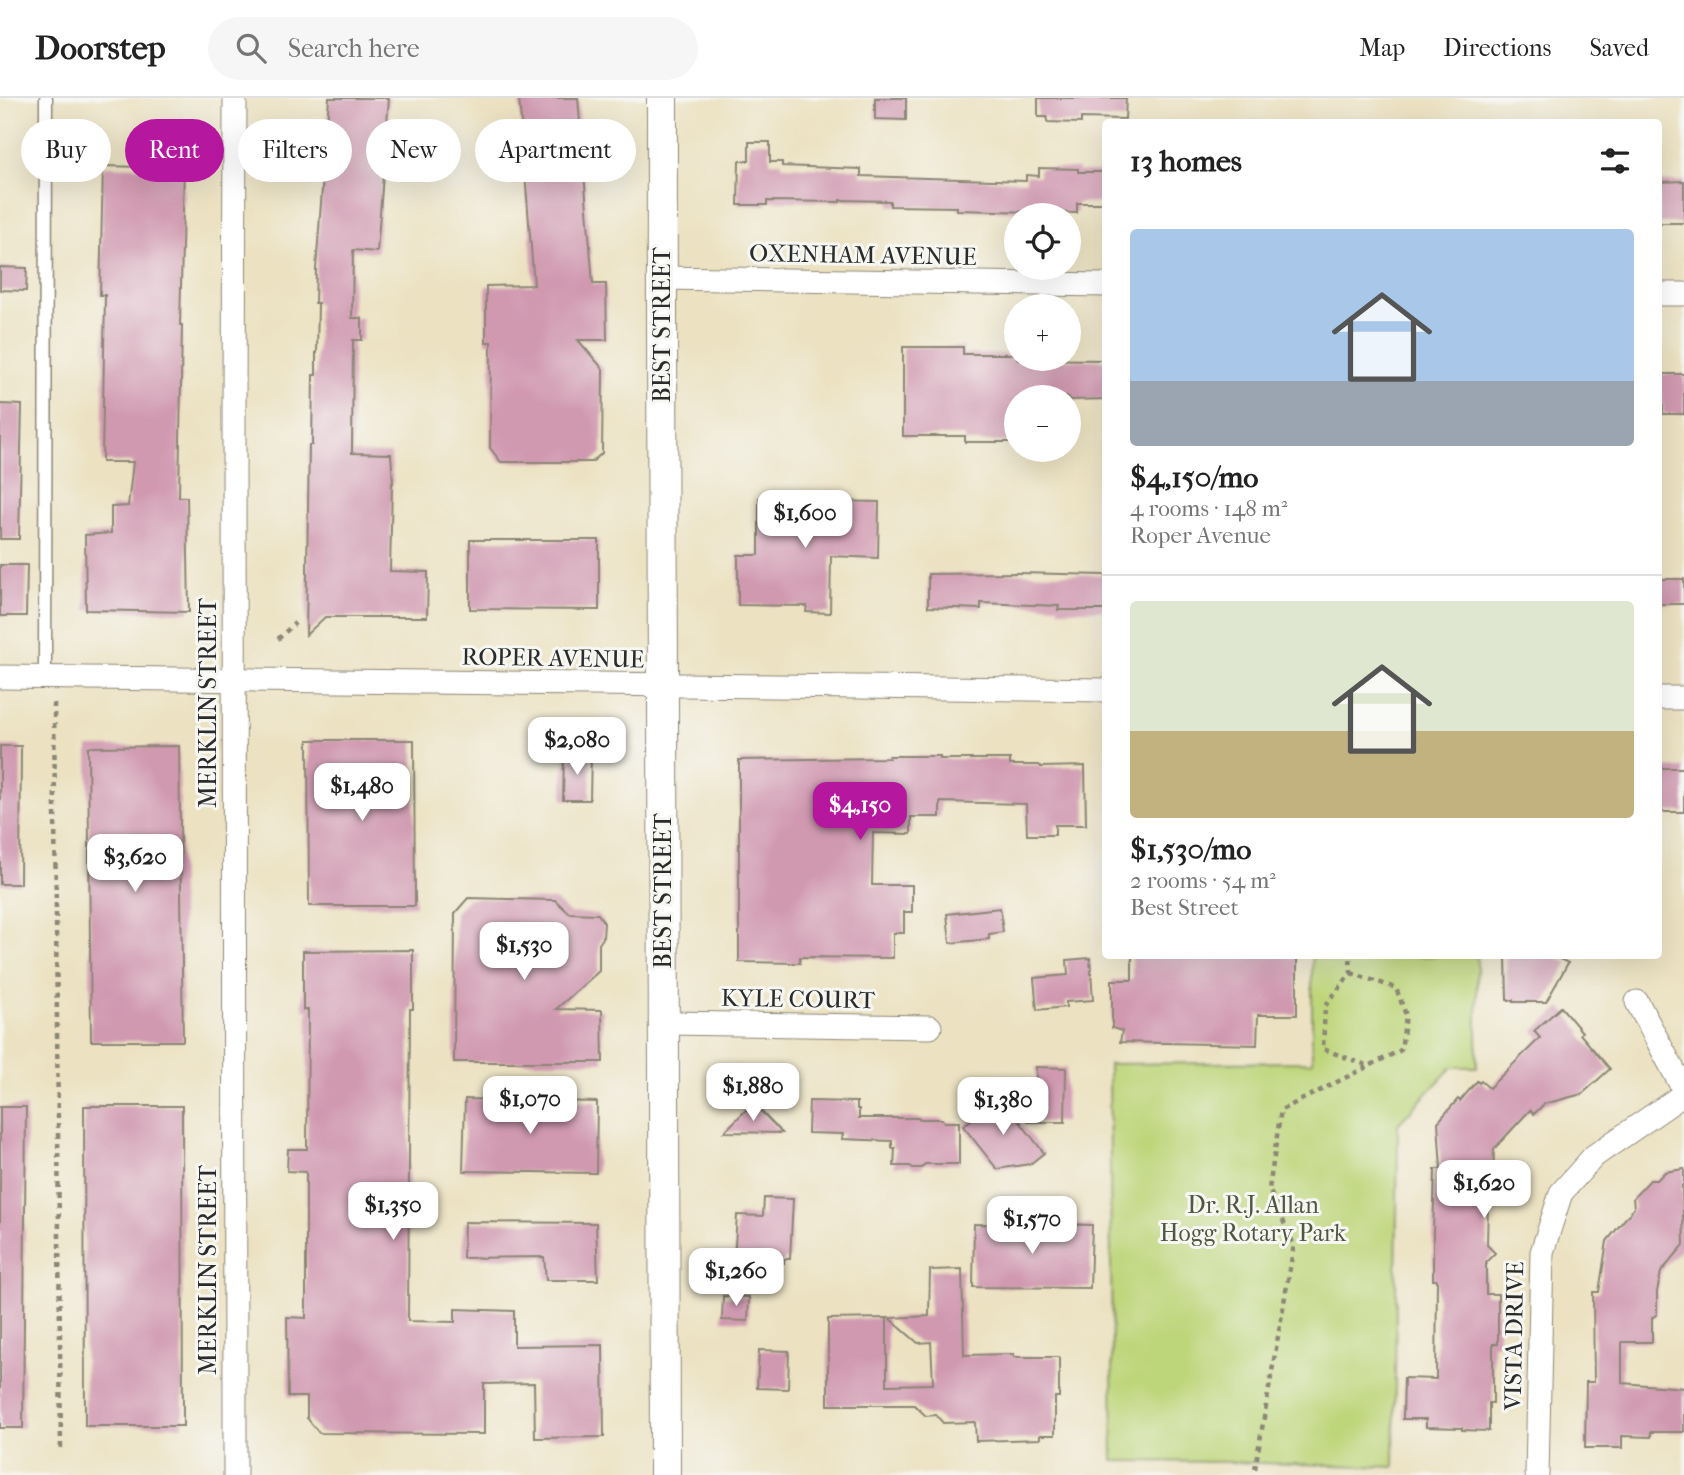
<!DOCTYPE html>
<html lang="en">
<head>
<meta charset="utf-8">
<style>
	:root { --surface:#fff; --page:#f6f6f6; --text:#222; --muted:#767676; --line:#e0e0e0; --accent:#b5179e }
	body { margin:0; font-family:"IM FELL French Canon",serif; background:var(--page); color:var(--text); height:100vh; display:flex; flex-direction:column; font-size:26px; white-space:nowrap }
	* { box-sizing:border-box; margin:0 }
	p { font-size:23px; color:var(--muted) }
	.icon { flex:none; width:38px; height:38px; fill:none; stroke:currentColor; stroke-width:2; stroke-linecap:round; stroke-linejoin:round }
	.map { position:relative; flex:1; overflow:hidden }
	.sheet { position:absolute; left:1102px; top:21px; width:560px; height:840px; display:flex; flex-direction:column; background:var(--surface); border-radius:7px; box-shadow:0 7px 28px #0002 }
	.sheet>* { flex:none }
	.banner { position:absolute; left:21px; top:21px; width:665px; height:63px; display:flex; gap:14px }
	.fabs { position:absolute; left:1004px; top:105px; display:grid; gap:14px }
	.fabs a { display:grid; place-items:center; width:77px; height:77px; border-radius:50%; background:var(--surface); box-shadow:0 7px 28px #0002; font-size:35px }
	.price { position:absolute; translate:-50% -60px; padding:0 16px; border-radius:14px; background:#fff; color:#222; font-size:23px; line-height:46px; filter:drop-shadow(0 2px 4px #0008) }
	.price::after { content:''; position:absolute; left:50%; top:42px; width:21px; height:16px; margin-left:-10px; background:inherit; clip-path:polygon(0 0,100% 0,50% 100%) }
	.price.active { background:var(--accent); color:#fff }
	ul { padding:0; list-style:none }
	li { display:grid; align-content:center; gap:14px; height:371px; padding:0 28px }
	li+li { border-top:2px solid var(--line) }
	li span { display:grid; place-items:center; height:217px; border-radius:7px; color:#555 }
	li>.icon { margin-inline-start:auto }
	span .icon { width:126px; height:126px; fill:#fffc; stroke-width:1 }
	li b { font-size:30px }
	h2 { display:flex; justify-content:space-between; align-items:center; height:84px; padding:0 28px; font-size:30px }
	.tag { padding:0 24px; border-radius:32px; background:var(--surface); box-shadow:0 7px 28px #0002; font-size:24px; line-height:63px }
	.tag.active { background:var(--accent); color:#fff }
	header { display:flex; align-items:center; gap:42px; box-sizing:border-box; height:98px; padding:0 35px; background:var(--surface); border-bottom:2px solid var(--line) }
	header strong { font-size:33px }
	nav { display:flex; gap:38px; margin-inline-start:auto; font-size:24px }
	.search { width:490px; height:63px; background:var(--page); display:flex; align-items:center; gap:18px; box-sizing:border-box; padding:0 24px; border-radius:38px; color:var(--muted); font-size:26px }
	.map>svg:first-child { display:block }
	.green { fill:#bed67a; stroke:#748052; stroke-width:2 }
	.building { fill:#d099b0 }
	.lines { fill:none; stroke-linecap:round; stroke-linejoin:round }
	.service-casing { stroke:#8c8676; stroke-width:15 }
	.minor-casing { stroke:#8c8676; stroke-width:25 }
	.tertiary-casing { stroke:#8c8676; stroke-width:32 }
	.path { stroke:#8c8676; stroke-width:4.5; stroke-dasharray:5 5; stroke-linecap:butt }
	.service { stroke:#fff; stroke-width:12 }
	.minor { stroke:#fff; stroke-width:23 }
	.tertiary { stroke:#fff; stroke-width:30 }
	.labels { text-anchor:middle; dominant-baseline:central; stroke-width:6; stroke-linejoin:round; paint-order:stroke }
	.street-label { font-size:24px; fill:#2b2b2b; stroke:#f6f6f2 }
	.park-label { font-size:24px; fill:#50563f; stroke:#f6f6f2 }
</style>
</head>
<body>
<header>
<strong>Doorstep</strong>
<div class="search"><svg class="icon" aria-label="search" viewBox="0 0 24 24"><circle cx="10" cy="10" r="6"/><path d="M15 15l6 6"/></svg>Search here</div>
<nav><a>Map</a><a>Directions</a><a>Saved</a></nav>
</header>
<div class="map">
<svg width="1684" height="1377" viewBox="0 0 1684 1377">
	<rect width="100%" height="100%" fill="#f6f6f2"/>
	<filter id="ink" filterUnits="userSpaceOnUse"><feTurbulence type="fractalNoise" baseFrequency=".0143" numOctaves="2"/><feDisplacementMap in="SourceGraphic" scale="14" xChannelSelector="R" yChannelSelector="G"/><feConvolveMatrix kernelMatrix="1 2 1 2 8 2 1 2 1" color-interpolation-filters="sRGB"/></filter>
	<filter id="wash" filterUnits="userSpaceOnUse"><feTurbulence type="fractalNoise" baseFrequency=".00686" numOctaves="4" result="noise"/><feDisplacementMap in="SourceGraphic" scale="28" xChannelSelector="R" yChannelSelector="G"/><feGaussianBlur stdDeviation="1.57" result="paint"/><feColorMatrix in="noise" values="0 0 0 0 0 0 0 0 0 0 0 0 0 0 0 0 0 1.4 0 .05"/><feComposite in="paint" operator="in"/></filter>
	<g filter="url(#wash)">
		<rect width="100%" height="100%" fill="#ece2c2"/>
		<!-- green -->
		<polygon class="green" points="1312,858 1477,858 1477,969 1452,969 1398,1026 1394,1369 1226,1364 1113,1363 1109,966 1312,964"/>
		<g id="blocks">
			<!-- building -->
			<g class="building">
				<polygon points="329,0 389,0 377,154 353,152 352,220 362,220 362,242 353,242 352,355 391,356 393,385 392,385 390,473 428,474 427,519 325,519 306,537 309,347 312,347 313,277 316,277 316,255 317,255 318,205 315,205 316,171"/>
				<polygon points="519,0 578,0 593,186 606,186 607,242 578,242 603,271 602,355 592,364 501,364 490,350 491,244 486,244 486,188 534,187"/>
				<polygon points="875,0 906,0 906,22 875,21"/>
				<polygon points="1038,0 1126,0 1125,21 1081,20 1081,25 1047,24 1047,19 1038,19"/>
				<polygon points="749,44 770,44 770,64 782,64 782,68 861,71 861,78 1026,83 1026,77 1039,78 1039,70 1078,71 1078,74 1106,74 1106,105 1077,105 1077,115 957,112 957,109 890,108 890,103 840,102 840,104 767,103 767,107 738,107 739,63 749,63"/>
				<polygon points="103,68 184,70 180,227 182,227 179,399 187,399 189,514 86,512 85,437 111,435 111,409 128,408 133,364 102,364 105,197 100,197"/>
				<polygon points="1684,83 1684,125 1659,125 1659,84"/>
				<polygon points="0,169 27,170 26,193 0,192"/>
				<polygon points="903,249 963,249 963,256 1017,256 1017,261 1106,262 1106,301 1069,302 1069,299 1017,299 1017,344 965,344 965,338 903,338"/>
				<polygon points="1659,276 1684,276 1684,316 1663,316 1663,306 1659,306"/>
				<polygon points="0,306 22,307 19,441 0,441"/>
				<polygon points="759,400 832,401 832,403 879,404 878,460 831,458 830,515 806,514 807,508 738,507 738,457 759,457"/>
				<polygon points="470,442 599,442 599,512 470,511"/>
				<polygon points="0,467 27,467 26,518 0,518"/>
				<polygon points="1018,475 1106,477 1106,512 1058,512 1059,508 981,505 981,511 928,509 928,476"/>
				<rect x="1659" y="481" width="25" height="25"/>
				<polygon points="308,642 414,642 415,808 309,808"/>
				<polygon points="0,648 21,648 20,786 0,786"/>
				<polygon points="179,648 183,943 91,943 88,649"/>
				<polygon points="564,655 591,656 590,702 563,702"/>
				<polygon points="889,658 940,658 940,661 1010,661 1010,667 1039,667 1041,669 1085,668 1086,727 1055,727 1055,737 1027,737 1026,706 940,704 940,719 911,719 911,736 873,735 872,787 912,787 912,814 904,814 904,835 893,835 893,860 800,859 800,865 739,864 739,662 889,660"/>
				<rect x="1659" y="670" width="25" height="44"/>
				<polygon points="468,800 555,802 569,815 598,816 604,825 603,840 599,846 599,873 556,911 602,912 603,964 454,964 455,815"/>
				<polygon points="1000,810 1003,834 989,836 989,841 950,845 947,816"/>
				<polygon points="413,852 413,911 410,911 408,1223 455,1224 455,1211 514,1213 514,1248 603,1247 604,1339 535,1340 534,1285 484,1286 484,1336 319,1335 307,1320 307,1299 288,1299 287,1219 306,1220 306,1074 287,1073 288,1051 307,1051 308,912 303,912 303,853"/>
				<polygon points="1132,858 1297,858 1297,917 1258,917 1257,947 1120,944 1122,933 1112,930 1112,882 1132,882"/>
				<polygon points="1506,858 1554,858 1568,865 1546,904 1513,904 1513,902 1507,902"/>
				<polygon points="1090,860 1093,902 1066,904 1066,909 1037,912 1034,880 1068,877 1067,862"/>
				<polygon points="1561,909 1582,934 1580,936 1610,971 1582,996 1544,1006 1534,1016 1530,1012 1494,1051 1492,1104 1488,1104 1487,1147 1495,1155 1486,1164 1486,1196 1498,1196 1498,1246 1493,1246 1493,1305 1489,1305 1489,1333 1462,1332 1462,1330 1426,1329 1426,1321 1403,1321 1404,1280 1436,1281 1437,1182 1433,1182 1433,1136 1435,1071 1441,1071 1438,1024 1458,1001 1460,1003 1477,983 1479,985 1481,983 1489,990 1540,940 1534,933"/>
				<polygon points="1036,969 1066,970 1065,1024 1028,1024 1029,989 1036,989"/>
				<polygon points="1001,999 1044,1055 1030,1066 997,1071 963,1028"/>
				<polygon points="465,1001 597,1004 596,1075 463,1073"/>
				<polygon points="809,1003 857,1004 857,1011 859,1011 859,1020 919,1020 919,1021 942,1021 944,1024 959,1024 959,1066 925,1066 921,1070 913,1070 910,1068 894,1068 895,1050 892,1050 892,1043 842,1041 843,1036 808,1035"/>
				<polygon points="753,1005 782,1035 724,1034"/>
				<polygon points="84,1008 182,1008 183,1328 85,1328"/>
				<polygon points="0,1009 26,1009 23,1330 0,1330"/>
				<polygon points="1684,1071 1684,1085 1682,1088 1684,1147 1661,1174 1657,1194 1657,1216 1652,1220 1652,1244 1622,1244 1622,1285 1684,1290 1684,1334 1651,1334 1651,1339 1622,1338 1622,1350 1585,1350 1586,1284 1594,1284 1593,1194 1599,1194 1607,1143 1634,1110 1633,1100 1650,1082 1657,1082 1665,1074"/>
				<polygon points="764,1100 793,1101 790,1161 784,1161 784,1165 734,1162 737,1117 763,1118"/>
				<polygon points="464,1124 596,1125 598,1182 546,1182 544,1159 463,1160"/>
				<polygon points="974,1126 1057,1128 1057,1126 1092,1127 1090,1190 973,1189"/>
				<polygon points="962,1171 964,1257 1014,1256 1014,1259 1059,1259 1059,1299 1055,1299 1055,1337 1040,1337 1040,1341 976,1343 975,1324 943,1325 936,1317 926,1318 914,1307 828,1307 828,1221 887,1220 887,1287 933,1286 931,1244 918,1245 889,1220 929,1218 930,1172"/>
				<polygon points="723,1198 749,1199 748,1223 722,1222"/>
				<polygon points="759,1252 789,1253 788,1291 757,1290"/>
			</g>
		</g>
	</g>
	<g filter="url(#ink)">
		<use href="#blocks" fill-opacity="0" stroke="#8c8676" stroke-width="2"/>
		<g class="lines">
			<defs>
				<polyline id="service" points="45,580 46,0"/>
				<g id="minor">
					<polyline points="662,180 1106,187"/>
					<polyline points="1659,196 1684,196"/>
					<polyline points="0,579 1106,592"/>
					<polyline points="1659,600 1684,600"/>
					<polyline points="1637,904 1684,992"/>
					<polyline points="665,925 930,929"/>
					<polyline points="235,1377 234,316 235,0"/>
					<polyline points="1537,1377 1542,1154 1561,1095 1594,1058 1684,996"/>
				</g>
				<path id="tertiary" d="M662 0C661 459 665 918 665 1377"/>
			</defs>
			<!-- service casing -->
			<use href="#service" class="service-casing"/>
			<!-- minor casing -->
			<use href="#minor" class="minor-casing"/>
			<!-- tertiary casing -->
			<use href="#tertiary" class="tertiary-casing"/>
			<!-- path -->
			<g class="path">
				<polyline points="278,541 295,525"/>
				<polyline points="54,605 61,1354"/>
				<polyline points="1351,875 1396,890 1406,917 1401,952 1369,968"/>
				<polyline points="1255,1371 1294,1147 1269,1091 1281,1012 1369,968 1323,951 1325,908 1351,875 1350,858"/>
			</g>
			<!-- service -->
			<use href="#service" class="service"/>
			<!-- minor -->
			<use href="#minor" class="minor"/>
			<!-- tertiary -->
			<use href="#tertiary" class="tertiary"/>
		</g>
	</g>
	<g class="labels">
		<!-- street labels -->
		<g class="street-label">
			<text transform="translate(863 157) rotate(1)">OXENHAM AVENUE</text>
			<text transform="translate(662 227) rotate(-90)">BEST STREET</text>
			<text transform="translate(553 560) rotate(1)">ROPER AVENUE</text>
			<text transform="translate(208 605) rotate(-90)">MERKLIN STREET</text>
			<text transform="translate(663 793) rotate(-90)">BEST STREET</text>
			<text transform="translate(798 901) rotate(1)">KYLE COURT</text>
			<text transform="translate(208 1172) rotate(-90)">MERKLIN STREET</text>
			<text transform="translate(1514 1238) rotate(-89)">VISTA DRIVE</text>
		</g>
		<!-- park labels -->
		<g class="park-label">
			<text x="1253" y="1107">Dr. R.J. Allan<tspan x="1253" dy="28">Hogg Rotary Park</tspan></text>
		</g>
	</g>
</svg>
<div class="fabs">
<a><svg class="icon" aria-label="locate" viewBox="0 0 24 24"><circle cx="12" cy="12" r="6"/><path d="M12 2v4M12 18v4M2 12h4M18 12h4"/></svg></a>
<a>+</a>
<a>−</a>
</div>
<b class="price" style="left:805px;top:452px">$1,600</b>
<b class="price" style="left:577px;top:679px">$2,080</b>
<b class="price" style="left:362px;top:725px">$1,480</b>
<b class="price active" style="left:860px;top:744px">$4,150</b>
<b class="price" style="left:135px;top:796px">$3,620</b>
<b class="price" style="left:524px;top:884px">$1,530</b>
<b class="price" style="left:753px;top:1025px">$1,880</b>
<b class="price" style="left:530px;top:1038px">$1,070</b>
<b class="price" style="left:1003px;top:1039px">$1,380</b>
<b class="price" style="left:1484px;top:1122px">$1,620</b>
<b class="price" style="left:393px;top:1144px">$1,350</b>
<b class="price" style="left:1032px;top:1158px">$1,570</b>
<b class="price" style="left:736px;top:1210px">$1,260</b>
<div class="banner">
<a class="tag">Buy</a>
<a class="tag active">Rent</a>
<a class="tag">Filters</a>
<a class="tag">New</a>
<a class="tag">Apartment</a>
</div>
<section class="sheet">
<h2>13 homes<svg class="icon" aria-label="filters" viewBox="0 0 24 24"><path d="M4 7h16M4 17h16"/><circle cx="9" cy="7" r="2"/><circle cx="15" cy="17" r="2"/></svg></h2>
<ul>
<li><span style="background:linear-gradient(#a9c7e8 70%,#9aa5b1 0)"><svg class="icon" aria-label="home" viewBox="0 0 24 24"><path d="M3 11l9-7 9 7M6 9v11h12V9"/></svg></span><div><b>$4,150/mo</b><p>4 rooms · 148 m²</p><p>Roper Avenue</p></div></li>
<li><span style="background:linear-gradient(#dfe7d0 60%,#c2b280 0)"><svg class="icon" aria-label="home" viewBox="0 0 24 24"><path d="M3 11l9-7 9 7M6 9v11h12V9"/></svg></span><div><b>$1,530/mo</b><p>2 rooms · 54 m²</p><p>Best Street</p></div></li>
</ul>
</section>
</div>
</body>
</html>
